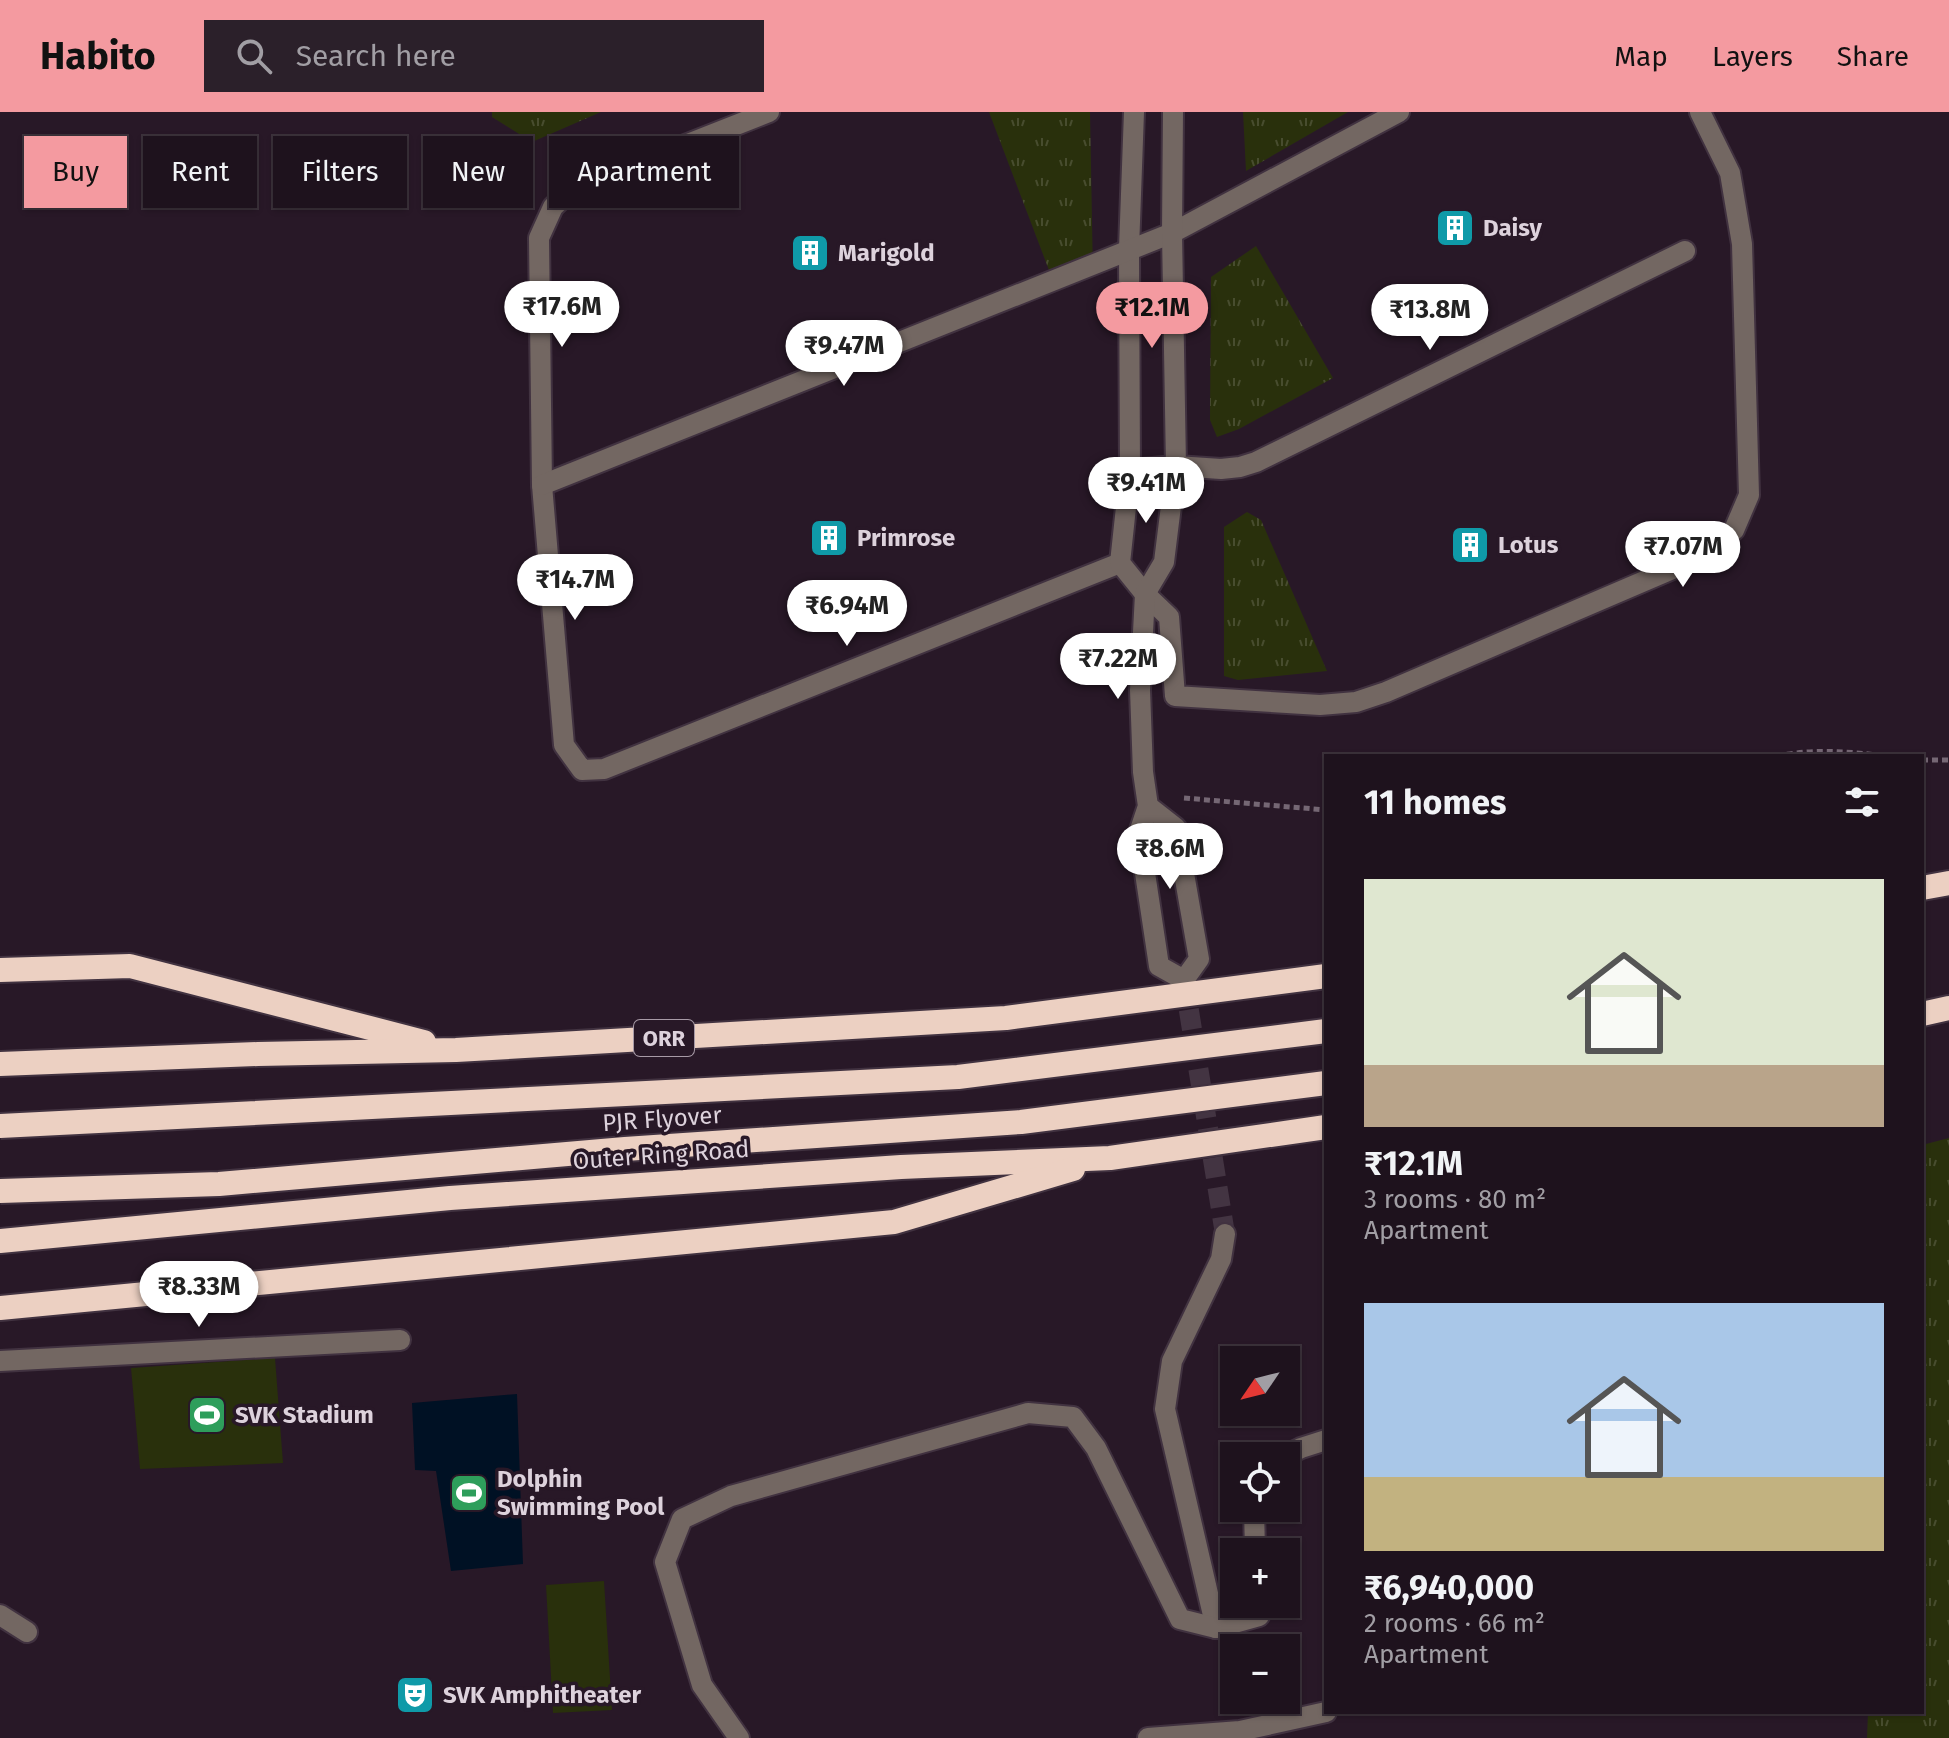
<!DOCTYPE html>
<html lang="en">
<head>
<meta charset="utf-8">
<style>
	:root { --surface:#1e121d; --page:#2b202a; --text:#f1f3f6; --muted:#a19ea4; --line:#3c323b; --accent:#f49aa0 }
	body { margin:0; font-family:"Fira Sans",sans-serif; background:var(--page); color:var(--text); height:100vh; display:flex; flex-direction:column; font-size:30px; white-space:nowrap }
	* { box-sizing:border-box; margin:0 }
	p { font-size:26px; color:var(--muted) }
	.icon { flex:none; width:44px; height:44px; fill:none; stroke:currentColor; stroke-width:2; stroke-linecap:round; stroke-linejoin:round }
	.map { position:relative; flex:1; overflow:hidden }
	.drawer { position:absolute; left:1324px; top:642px; width:600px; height:960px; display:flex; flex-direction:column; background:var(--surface); border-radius:0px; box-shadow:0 2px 6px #0004,0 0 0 2px var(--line) }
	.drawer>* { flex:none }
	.banner { position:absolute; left:24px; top:24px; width:760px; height:72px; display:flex; gap:16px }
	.needle { width:52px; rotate:235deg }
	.buttons { position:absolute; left:1220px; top:1234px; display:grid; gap:16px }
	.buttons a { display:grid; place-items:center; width:80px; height:80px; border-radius:0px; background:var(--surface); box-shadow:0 2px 6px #0004,0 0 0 2px var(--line); font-size:40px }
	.price { position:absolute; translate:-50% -68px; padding:0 18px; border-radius:28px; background:#fff; color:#222; font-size:26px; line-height:52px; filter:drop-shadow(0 2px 4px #0008) }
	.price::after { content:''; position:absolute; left:50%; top:48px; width:24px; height:18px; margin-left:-12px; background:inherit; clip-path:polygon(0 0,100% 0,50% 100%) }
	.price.current { background:var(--accent); color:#111 }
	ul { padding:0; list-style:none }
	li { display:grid; align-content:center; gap:16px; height:424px; padding:0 40px }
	li span { display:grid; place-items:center; height:248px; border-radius:0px; color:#555 }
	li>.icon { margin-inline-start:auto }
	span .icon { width:144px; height:144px; fill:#fffc; stroke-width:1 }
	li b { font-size:34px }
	h2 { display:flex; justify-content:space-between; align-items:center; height:96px; padding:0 40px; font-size:34px }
	.pill { padding:0 28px; border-radius:0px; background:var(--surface); box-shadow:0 2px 6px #0004,0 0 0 2px var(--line); font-size:28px; line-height:72px }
	.pill.current { background:var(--accent); color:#111 }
	header { display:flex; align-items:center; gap:48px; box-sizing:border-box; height:112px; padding:0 40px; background:var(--accent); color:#111 }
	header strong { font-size:38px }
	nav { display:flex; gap:44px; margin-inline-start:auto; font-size:28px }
	.search { width:560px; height:72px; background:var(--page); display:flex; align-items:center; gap:20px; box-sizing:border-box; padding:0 28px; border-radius:0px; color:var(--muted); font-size:30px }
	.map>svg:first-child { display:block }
	.grass { fill:url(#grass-tufts) }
	.pitch { fill:#29300c }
	.water { fill:#001124 }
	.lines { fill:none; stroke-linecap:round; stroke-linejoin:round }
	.minor-tunnel { stroke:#433442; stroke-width:20; stroke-dasharray:20 10; stroke-linecap:butt }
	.minor-casing { stroke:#413240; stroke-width:24 }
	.highway-casing { stroke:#413240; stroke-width:28 }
	.path { stroke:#756774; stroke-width:5; stroke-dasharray:6 4; stroke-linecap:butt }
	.minor { stroke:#736762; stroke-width:20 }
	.highway { stroke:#ecd0c2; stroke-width:24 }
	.highway-bridge-casing { stroke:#413240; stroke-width:28; stroke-linecap:butt }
	.highway-bridge { stroke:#ecd0c2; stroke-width:24 }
	.labels { text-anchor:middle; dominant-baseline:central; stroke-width:7; stroke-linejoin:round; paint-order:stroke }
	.shield { fill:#281827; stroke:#a79aa6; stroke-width:2 }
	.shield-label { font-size:22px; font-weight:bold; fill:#ddd2dc }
	.poi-label { font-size:24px; font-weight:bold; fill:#ddd2dc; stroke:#281827; text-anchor:start }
	.street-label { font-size:24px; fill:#ddd2dc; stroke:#281827 }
</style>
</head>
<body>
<header>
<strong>Habito</strong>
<div class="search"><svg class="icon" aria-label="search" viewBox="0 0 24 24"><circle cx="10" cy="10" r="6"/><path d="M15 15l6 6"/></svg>Search here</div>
<nav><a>Map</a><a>Layers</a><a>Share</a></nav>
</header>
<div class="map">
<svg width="1949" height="1626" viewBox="0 0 1949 1626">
	<defs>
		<pattern id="grass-tufts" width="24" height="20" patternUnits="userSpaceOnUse" patternTransform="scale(2)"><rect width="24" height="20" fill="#29300c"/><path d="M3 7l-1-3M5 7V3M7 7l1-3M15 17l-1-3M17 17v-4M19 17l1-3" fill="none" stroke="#484d2f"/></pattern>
	</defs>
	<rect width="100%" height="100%" fill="#281827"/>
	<!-- grass -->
	<g class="grass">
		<polygon points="492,0 601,0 532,30 492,5"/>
		<polygon points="989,0 1090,0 1093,163 1055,174"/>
		<polygon points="1243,0 1348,0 1246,59"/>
		<polygon points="1256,134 1333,266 1239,317 1217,325 1210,308 1211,165"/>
		<polygon points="1247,400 1261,408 1327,559 1238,568 1224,564 1224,415"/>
		<polygon points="1949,1026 1949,1626 1867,1626 1868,1600 1922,1600 1922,1033"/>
	</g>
	<!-- pitch -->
	<g class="pitch">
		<polygon points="275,1246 283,1351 140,1357 131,1256"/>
		<polygon points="604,1469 612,1598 553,1601 546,1473"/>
	</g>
	<!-- water -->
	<polygon class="water" points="517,1282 523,1452 451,1459 436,1359 415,1358 412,1291"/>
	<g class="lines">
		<!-- minor-tunnel -->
		<polyline class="minor-tunnel" points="1184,868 1225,1122"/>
		<defs>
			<g id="minor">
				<polyline points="769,0 571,78 553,95 539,126 542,373 564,633 582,658 604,657 1120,451"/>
				<polyline points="1134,0 1129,137 1130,358 1120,451 1145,482 1169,505 1175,584 1320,593 1356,590 1386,580 1705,443 1734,418 1749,383 1742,132 1730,61 1700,0"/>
				<polyline points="1130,358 1176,354 1221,357 1240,355 1256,350 1685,139"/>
				<polyline points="542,373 1172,121 1399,0"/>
				<polyline points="1148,694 1176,716 1199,847 1184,868 1159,854 1139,721 1148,694 1143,660 1140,578 1145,482 1164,450 1176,354 1172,121 1173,0"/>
				<polyline points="0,1249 400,1228"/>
				<polyline points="1285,1344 1301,1336 1326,1328"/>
				<polyline points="1254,1396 1255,1440"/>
				<polyline points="0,1503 27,1520"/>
				<polyline points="1216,1516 1165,1297 1172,1249 1221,1147 1225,1122"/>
				<polyline points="739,1626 702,1573 665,1450 682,1407 731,1384 1028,1301 1073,1305 1096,1336 1180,1507 1216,1516 1259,1504 1258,1492"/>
				<polyline points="1148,1626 1240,1619 1326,1600"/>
			</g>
			<g id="highway">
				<polyline points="1922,776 1949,771"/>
				<polyline points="0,858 130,854 424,930"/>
				<polyline points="1922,902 1949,896"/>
				<polyline points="0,952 258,942 456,938 1006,906 1326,864"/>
				<polyline points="0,1129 450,1086 901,1055 1110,1046 1326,1015"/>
				<polyline points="0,1196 894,1110 1073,1057"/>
			</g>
		</defs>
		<!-- minor casing -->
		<use href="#minor" class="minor-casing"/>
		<!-- highway casing -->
		<use href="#highway" class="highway-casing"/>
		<!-- path -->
		<g class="path">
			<path d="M1777 644C1817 636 1848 640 1888 644"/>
			<polyline points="1922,648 1949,648"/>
			<polyline points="1184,686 1326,698"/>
		</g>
		<!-- minor -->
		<use href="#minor" class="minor"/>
		<!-- highway -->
		<use href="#highway" class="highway"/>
		<defs>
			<g id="highway-bridge">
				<polyline points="0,1014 958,965 1326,919"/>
				<polyline points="0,1079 219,1072 625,1037 1021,1010 1326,971"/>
			</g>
		</defs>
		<!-- highway-bridge casing -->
		<use href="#highway-bridge" class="highway-bridge-casing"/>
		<!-- highway-bridge -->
		<use href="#highway-bridge" class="highway-bridge"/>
	</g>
	<!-- icons -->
	<defs>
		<symbol id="building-square" viewBox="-11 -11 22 22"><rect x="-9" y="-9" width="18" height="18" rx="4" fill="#0f9aa8" stroke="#281827"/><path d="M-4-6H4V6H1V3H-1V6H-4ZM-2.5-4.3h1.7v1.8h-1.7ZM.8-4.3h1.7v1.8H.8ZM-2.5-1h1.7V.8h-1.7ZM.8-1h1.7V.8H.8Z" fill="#fff"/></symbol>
		<symbol id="stadium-square" viewBox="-11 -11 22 22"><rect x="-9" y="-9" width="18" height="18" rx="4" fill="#2e9e5b" stroke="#281827"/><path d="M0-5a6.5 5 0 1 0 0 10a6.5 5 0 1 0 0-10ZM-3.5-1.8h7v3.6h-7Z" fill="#fff"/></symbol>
		<symbol id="theatre-square" viewBox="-11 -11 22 22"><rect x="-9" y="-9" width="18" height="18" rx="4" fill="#0f9aa8" stroke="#281827"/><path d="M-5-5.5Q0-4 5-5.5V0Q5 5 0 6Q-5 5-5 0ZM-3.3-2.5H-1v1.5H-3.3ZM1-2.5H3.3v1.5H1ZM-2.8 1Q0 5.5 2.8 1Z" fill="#fff"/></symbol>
	</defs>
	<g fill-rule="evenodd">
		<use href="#building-square" x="1433" y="94" width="44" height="44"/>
		<use href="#building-square" x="788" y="119" width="44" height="44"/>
		<use href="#building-square" x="807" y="404" width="44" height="44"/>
		<use href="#building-square" x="1448" y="411" width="44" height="44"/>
		<use href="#stadium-square" x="185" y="1281" width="44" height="44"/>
		<use href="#stadium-square" x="447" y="1359" width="44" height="44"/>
		<use href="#theatre-square" x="393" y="1561" width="44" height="44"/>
	</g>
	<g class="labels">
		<!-- shield labels -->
		<rect class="shield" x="634" y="908" width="60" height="36" rx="6"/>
		<g class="shield-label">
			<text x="664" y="926">ORR</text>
		</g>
		<!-- poi labels -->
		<g class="poi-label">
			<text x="1483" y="116">Daisy</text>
			<text x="838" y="141">Marigold</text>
			<text x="857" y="426">Primrose</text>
			<text x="1498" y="433">Lotus</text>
			<text x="235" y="1303">SVK Stadium</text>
			<text x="497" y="1367">Dolphin<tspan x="497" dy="28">Swimming Pool</tspan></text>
			<text x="443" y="1583">SVK Amphitheater</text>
		</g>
		<!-- street labels -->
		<g class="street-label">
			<text transform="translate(662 1007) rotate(-4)">PJR Flyover</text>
			<text transform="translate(661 1043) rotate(-4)">Outer Ring Road</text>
		</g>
	</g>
</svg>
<div class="buttons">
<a><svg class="needle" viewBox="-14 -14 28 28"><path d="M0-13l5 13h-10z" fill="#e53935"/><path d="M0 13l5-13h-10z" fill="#a19ea4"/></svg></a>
<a><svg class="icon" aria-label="locate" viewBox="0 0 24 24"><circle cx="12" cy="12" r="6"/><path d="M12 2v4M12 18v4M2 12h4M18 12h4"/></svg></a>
<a>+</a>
<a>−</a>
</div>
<b class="price" style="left:562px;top:237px">₹17.6M</b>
<b class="price current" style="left:1152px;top:238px">₹12.1M</b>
<b class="price" style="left:1430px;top:240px">₹13.8M</b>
<b class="price" style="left:844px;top:276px">₹9.47M</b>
<b class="price" style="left:1146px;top:413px">₹9.41M</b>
<b class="price" style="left:1683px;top:477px">₹7.07M</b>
<b class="price" style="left:575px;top:510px">₹14.7M</b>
<b class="price" style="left:847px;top:536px">₹6.94M</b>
<b class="price" style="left:1118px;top:589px">₹7.22M</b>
<b class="price" style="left:1170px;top:779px">₹8.6M</b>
<b class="price" style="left:199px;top:1217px">₹8.33M</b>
<div class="banner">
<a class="pill current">Buy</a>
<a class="pill">Rent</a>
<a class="pill">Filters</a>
<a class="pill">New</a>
<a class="pill">Apartment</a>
</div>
<section class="drawer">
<h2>11 homes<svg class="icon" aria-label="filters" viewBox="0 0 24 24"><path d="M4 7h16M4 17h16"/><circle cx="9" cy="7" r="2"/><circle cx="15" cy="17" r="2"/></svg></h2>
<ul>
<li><span style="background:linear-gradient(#dfe7d0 75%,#b9a48a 0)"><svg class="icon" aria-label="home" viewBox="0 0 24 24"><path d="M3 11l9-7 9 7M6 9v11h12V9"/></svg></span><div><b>₹12.1M</b><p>3 rooms · 80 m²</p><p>Apartment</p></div></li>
<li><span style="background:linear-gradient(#a9c7e8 70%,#c2b280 0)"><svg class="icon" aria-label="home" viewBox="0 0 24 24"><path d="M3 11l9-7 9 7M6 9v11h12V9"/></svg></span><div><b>₹6,940,000</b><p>2 rooms · 66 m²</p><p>Apartment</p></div></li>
</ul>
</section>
</div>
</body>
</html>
